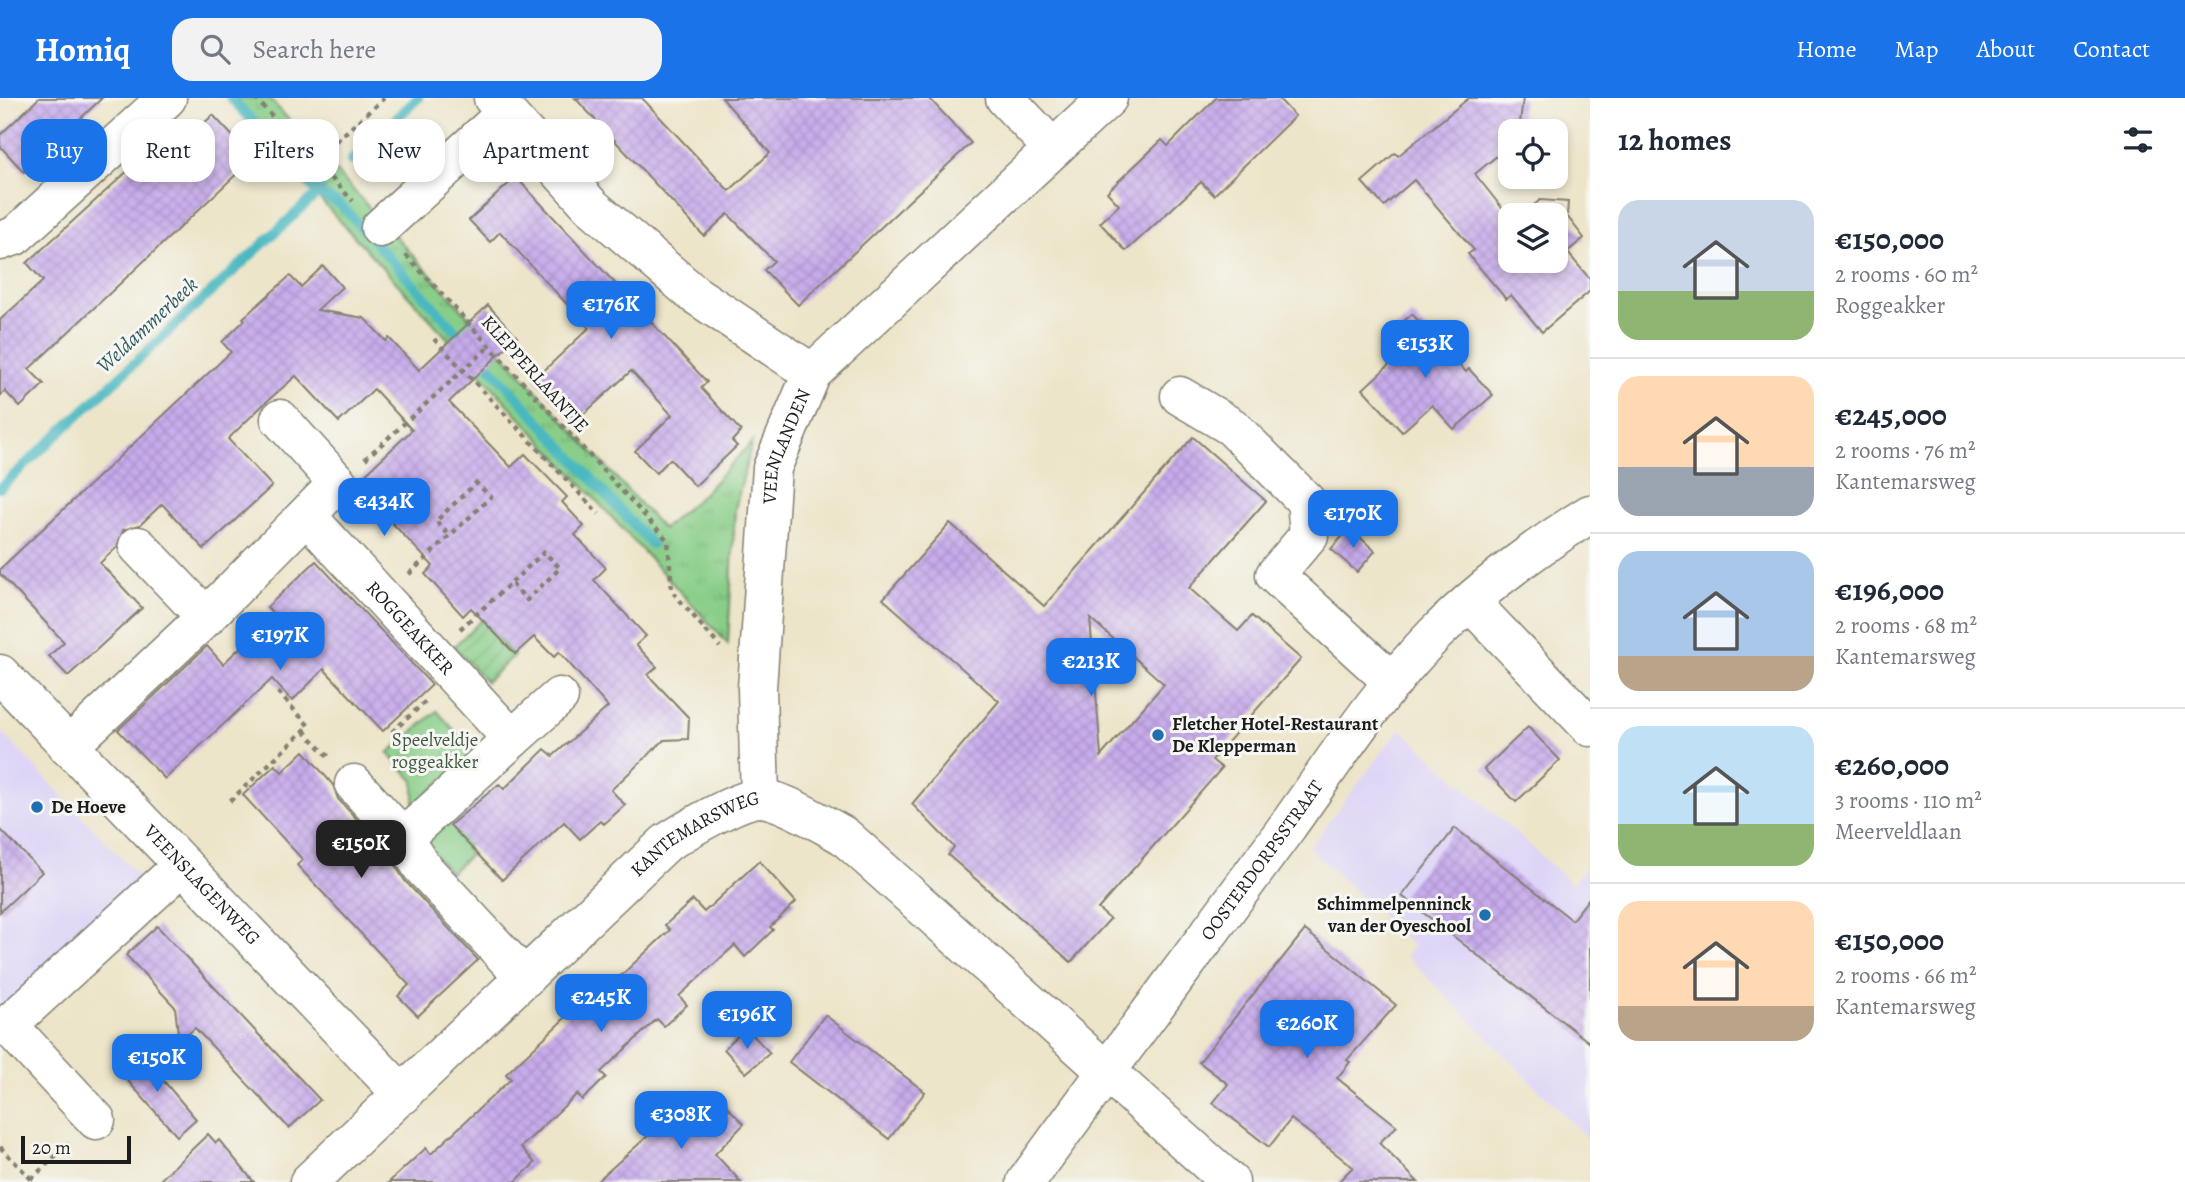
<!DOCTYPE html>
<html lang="en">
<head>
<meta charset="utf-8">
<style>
	:root { --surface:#fff; --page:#f2f2f3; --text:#1f2937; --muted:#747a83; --line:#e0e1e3; --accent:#1a73e8 }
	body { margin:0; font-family:Alegreya,serif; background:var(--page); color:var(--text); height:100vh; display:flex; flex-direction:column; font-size:26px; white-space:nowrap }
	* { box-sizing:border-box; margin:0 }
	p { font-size:23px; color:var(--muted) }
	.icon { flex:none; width:38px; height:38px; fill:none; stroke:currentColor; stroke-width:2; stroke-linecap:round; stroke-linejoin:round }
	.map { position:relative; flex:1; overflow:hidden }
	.details { display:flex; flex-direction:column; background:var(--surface); width:595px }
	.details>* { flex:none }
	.guide { position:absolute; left:21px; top:21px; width:665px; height:63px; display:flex; gap:14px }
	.buttons { position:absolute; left:1498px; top:21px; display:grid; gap:14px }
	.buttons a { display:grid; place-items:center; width:70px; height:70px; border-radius:14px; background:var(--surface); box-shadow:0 4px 10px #0003; font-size:35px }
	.scale { position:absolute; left:21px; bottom:18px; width:110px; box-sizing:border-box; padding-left:7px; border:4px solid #1c1c1c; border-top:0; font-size:19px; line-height:24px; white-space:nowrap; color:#1c1c1c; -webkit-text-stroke:5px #f6f6f2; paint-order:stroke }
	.price { position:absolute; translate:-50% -60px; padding:0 16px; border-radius:14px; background:var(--accent); color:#fff; font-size:23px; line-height:46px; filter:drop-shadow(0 2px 4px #0008) }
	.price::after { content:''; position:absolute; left:50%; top:42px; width:21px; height:16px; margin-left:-10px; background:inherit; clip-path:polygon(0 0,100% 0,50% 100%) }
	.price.active { background:#222; color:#fff }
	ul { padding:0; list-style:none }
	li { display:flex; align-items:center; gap:21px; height:175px; padding:0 28px }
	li+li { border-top:2px solid var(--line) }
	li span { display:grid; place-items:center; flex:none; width:196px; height:140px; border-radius:21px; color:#555 }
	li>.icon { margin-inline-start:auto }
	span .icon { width:84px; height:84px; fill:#fffc; stroke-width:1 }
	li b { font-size:30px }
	h2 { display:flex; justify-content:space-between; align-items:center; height:84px; padding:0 28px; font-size:30px }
	.pill { padding:0 24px; border-radius:21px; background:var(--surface); box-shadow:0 4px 10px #0003; font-size:24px; line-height:63px }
	.pill.active { background:var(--accent); color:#fff }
	header { display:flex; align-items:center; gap:42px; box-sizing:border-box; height:98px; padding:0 35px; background:var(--accent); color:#fff }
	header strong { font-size:33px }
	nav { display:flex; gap:38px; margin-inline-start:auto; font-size:24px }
	.search { width:490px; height:63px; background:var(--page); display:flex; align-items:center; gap:18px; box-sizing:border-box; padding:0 24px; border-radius:21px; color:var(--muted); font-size:26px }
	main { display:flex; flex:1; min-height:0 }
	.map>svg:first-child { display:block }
	.built { fill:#ded5f6 }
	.grass { fill:#89ce88; stroke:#527552; stroke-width:2 }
	.park { fill:url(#park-tufts); stroke:#527552; stroke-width:2 }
	.garden { fill:url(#garden-furrows); stroke:#527552; stroke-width:2 }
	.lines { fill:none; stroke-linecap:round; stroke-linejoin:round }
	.stream { stroke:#48b8c0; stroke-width:10 }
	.building { fill:url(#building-cross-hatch); fill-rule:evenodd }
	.minor-casing { stroke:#848072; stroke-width:41 }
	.path { stroke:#848072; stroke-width:4.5; stroke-dasharray:5 5; stroke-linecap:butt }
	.minor { stroke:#fff; stroke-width:38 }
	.poi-dot { fill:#1f6fb2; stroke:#f6f6f2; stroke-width:2.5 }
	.labels { text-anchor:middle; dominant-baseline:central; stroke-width:6; stroke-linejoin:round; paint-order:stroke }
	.street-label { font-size:19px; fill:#1c1c1c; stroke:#f6f6f2 }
	.poi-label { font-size:19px; font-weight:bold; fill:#1c1c1c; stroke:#f6f6f2; text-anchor:start }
	.park-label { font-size:19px; fill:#425a42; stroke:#f6f6f2 }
	.water-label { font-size:21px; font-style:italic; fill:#2e5a5e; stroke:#f6f6f2 }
</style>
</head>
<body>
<header>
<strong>Homiq</strong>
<div class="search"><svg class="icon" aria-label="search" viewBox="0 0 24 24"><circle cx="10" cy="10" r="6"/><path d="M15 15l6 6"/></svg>Search here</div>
<nav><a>Home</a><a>Map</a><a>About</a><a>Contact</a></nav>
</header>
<main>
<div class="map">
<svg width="1590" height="1084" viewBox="0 0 1590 1084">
	<defs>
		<pattern id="park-tufts" width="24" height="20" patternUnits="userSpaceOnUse" patternTransform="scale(1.75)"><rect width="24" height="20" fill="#89ce88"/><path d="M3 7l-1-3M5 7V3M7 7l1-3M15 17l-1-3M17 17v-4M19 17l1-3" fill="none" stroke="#76b075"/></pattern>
		<pattern id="garden-furrows" width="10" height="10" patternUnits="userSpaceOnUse" patternTransform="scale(1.75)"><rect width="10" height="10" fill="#89ce88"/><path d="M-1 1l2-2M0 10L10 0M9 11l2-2" fill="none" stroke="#76b075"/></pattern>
		<pattern id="building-cross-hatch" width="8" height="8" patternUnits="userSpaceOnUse" patternTransform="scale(1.75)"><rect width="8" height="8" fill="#c7abeb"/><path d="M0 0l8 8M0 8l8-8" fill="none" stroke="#aa93c9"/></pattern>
	</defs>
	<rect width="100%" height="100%" fill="#f6f6f2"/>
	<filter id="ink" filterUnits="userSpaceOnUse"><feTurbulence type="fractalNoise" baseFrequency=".0143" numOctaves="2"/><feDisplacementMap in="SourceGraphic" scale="14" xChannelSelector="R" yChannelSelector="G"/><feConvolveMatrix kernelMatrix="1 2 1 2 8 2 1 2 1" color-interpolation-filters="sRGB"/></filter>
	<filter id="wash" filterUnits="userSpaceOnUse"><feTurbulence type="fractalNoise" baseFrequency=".00686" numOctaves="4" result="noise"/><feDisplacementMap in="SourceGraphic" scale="28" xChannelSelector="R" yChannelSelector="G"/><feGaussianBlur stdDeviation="1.57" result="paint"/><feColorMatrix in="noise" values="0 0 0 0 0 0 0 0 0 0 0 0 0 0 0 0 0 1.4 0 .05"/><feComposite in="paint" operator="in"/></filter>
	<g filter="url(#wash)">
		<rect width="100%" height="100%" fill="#ede5c9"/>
		<!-- built -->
		<g class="built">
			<polygon points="1400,630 1572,786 1590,765 1590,1043 1406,858 1413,848 1309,750"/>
			<polygon points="0,632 146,786 0,924"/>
		</g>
		<!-- grass -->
		<polygon class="grass" points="450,717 473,743 465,750 470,757 450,775 422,742"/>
		<!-- park -->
		<g class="park">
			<polygon points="227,0 269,0 663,431 702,397 752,344 735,411 728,546"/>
			<polygon points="437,613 466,645 484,647 414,707 414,683 388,655"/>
		</g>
		<!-- garden -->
		<polygon class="garden" points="482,522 514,558 486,584 454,548"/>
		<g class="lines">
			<!-- stream -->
			<g class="stream">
				<polyline points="231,0 318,95 341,107 466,244"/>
				<polyline points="351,63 418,0"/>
				<polyline points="480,258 651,446"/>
				<polyline points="0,390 321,92"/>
			</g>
		</g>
		<g id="blocks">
			<!-- building -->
			<g class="building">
				<polygon points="39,0 102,0 24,74 0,48 0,37"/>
				<polygon points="575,0 642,0 729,93 770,55 722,0 929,0 971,45 798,207 764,172 774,163 728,116 704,138"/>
				<polygon points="1216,0 1278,0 1295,18 1214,97 1201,84 1126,153 1100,125 1119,107 1107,94 1162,42 1168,48"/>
				<polygon points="1469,0 1523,0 1519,33 1510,33 1510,47 1475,76 1510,120 1510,163 1556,163 1556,117 1522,117 1540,102 1568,104 1567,118 1584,140 1567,154 1590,181 1590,193 1542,234 1511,197 1506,201 1468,156 1474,152 1414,82 1384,108 1362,84 1395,55 1398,58"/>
				<polygon points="213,17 241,47 230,58 242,71 29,271 44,286 20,309 5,293 0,298 0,222 43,183 27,165 178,27 189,39"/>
				<polygon points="516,79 707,284 701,290 741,333 732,343 737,348 695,388 670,361 656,375 635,353 672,317 631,273 575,324 535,281 589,230 500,134 490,144 469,122"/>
				<polygon points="323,168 342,189 317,212 364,220 386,243 389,240 419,272 488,207 517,239 449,304 511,369 525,356 567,399 562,404 584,428 575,437 606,470 594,482 646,538 636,547 657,569 648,577 689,620 688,641 664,642 611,692 625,707 604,726 600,723 580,741 564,724 502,782 450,727 499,686 504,691 545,651 553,658 608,609 559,554 554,559 534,539 515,556 471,510 463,518 425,476 433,468 359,390 359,382 412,332 374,291 339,324 296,278 265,305 228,341 272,388 204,451 162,406 140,427 123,432 117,449 100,465 142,510 68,578 49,558 64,544 0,476 0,471 231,254 222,244 245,222 243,220 290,178 301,189"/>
				<polygon points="1412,216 1466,274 1469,271 1493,297 1454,331 1432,307 1402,334 1363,291 1401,256 1386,239"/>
				<path d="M1193 339 1266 403 1189 490 1238 533 1252 518 1301 561 1212 662 1222 670 1098 811 1110 821 1071 864 948 757 954 749 912 706 999 603 883 501 950 425 1044 508ZM1090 520 1164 586 1101 658Z"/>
				<polygon points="1350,430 1375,453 1357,474 1331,451"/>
				<polygon points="316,463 432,587 383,633 324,571 292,603 272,581 165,681 118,632 207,548 223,566 274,517 267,509"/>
				<polygon points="1528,629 1560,662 1516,704 1484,671"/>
				<polygon points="304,653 333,687 338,701 386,753 405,783 478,862 418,918 398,898 409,887 297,767 303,762 243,697 275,667 282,674"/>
				<polygon points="1455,730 1572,822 1590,799 1590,945 1402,798"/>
				<polygon points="0,731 42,774 0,814"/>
				<polygon points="759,763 796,804 770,829 773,832 745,859 735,847 679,898 687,907 664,928 657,921 601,974 606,979 594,991 582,1002 577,996 521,1049 535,1065 515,1084 389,1084 426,1050 431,1056 482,1008 511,981 506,976 585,901 590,906 670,832 665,827 693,802 704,814"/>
				<polygon points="157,828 320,1002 289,1030 195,930 179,944 175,909 126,857"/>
				<polygon points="1305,832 1396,907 1347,962 1350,964 1337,980 1397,1028 1379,1045 1418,1084 1338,1084 1353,1069 1291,1021 1269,1049 1213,1005 1228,986 1199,964"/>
				<polygon points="825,917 925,994 889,1041 789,964"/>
				<polygon points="746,930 770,955 746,975 724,951"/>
				<polygon points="139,954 196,1021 177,1038 119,973"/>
				<polygon points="720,1001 744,1026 715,1056 741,1084 596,1084 675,1014 690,1030"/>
				<polygon points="208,1036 216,1045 219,1042 254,1084 158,1084"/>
			</g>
		</g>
	</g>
	<g filter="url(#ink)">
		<use href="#blocks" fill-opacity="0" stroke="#848072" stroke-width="2"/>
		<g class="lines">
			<defs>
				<g id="minor">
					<polyline points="493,0 591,108 694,196 812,275"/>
					<polyline points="1005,0 1053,51"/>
					<polyline points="380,130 506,15"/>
					<polyline points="0,143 15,138 167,0"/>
					<polyline points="1180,298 1232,329 1306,403 1309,437 1275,477 1393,584"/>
					<path id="s1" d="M307 418 512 641 403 740 421 768 525 880"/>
					<polyline points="138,448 206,519"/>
					<polyline points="1470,504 1590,629"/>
					<path id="s2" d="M0 576 403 997"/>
					<polyline points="512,641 559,599"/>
					<polyline points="68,649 206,519 338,385 280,321"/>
					<polyline points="354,686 403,740"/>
					<path id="s3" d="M760 700 757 590 772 370 812 275 1108 0"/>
					<polyline points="96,1022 8,927 183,767"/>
					<path id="s4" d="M309 1084 666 745C685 733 738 701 759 700 780 700 826 728 844 738L1230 1084"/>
					<path id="s5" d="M1026 1084C1112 965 1200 848 1287 729 1334 664 1378 594 1435 536 1481 490 1535 450 1590 416"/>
				</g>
			</defs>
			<!-- minor casing -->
			<use href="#minor" class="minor-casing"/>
			<!-- path -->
			<g class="path">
				<polyline points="255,0 353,103"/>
				<polyline points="314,63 384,0"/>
				<polyline points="406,157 668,443 672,493 720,549"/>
				<polyline points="434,241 599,416"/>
				<polyline points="365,361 491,247"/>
				<polyline points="409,476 491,399 476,385 436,423 450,438"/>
				<polyline points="460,531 511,485 527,502 560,470 544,454 511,485"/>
				<polyline points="304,633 330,660"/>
				<polyline points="392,634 428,601"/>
				<polyline points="230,703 309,628 276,592"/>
				<polyline points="0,1049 34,1084"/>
				<polyline points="31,1081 69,1046"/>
			</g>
			<!-- minor -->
			<use href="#minor" class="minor"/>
		</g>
	</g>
	<!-- markers -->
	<g class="poi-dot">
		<circle cx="1158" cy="637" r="7"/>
		<circle cx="37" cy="709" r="7"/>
		<circle cx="1485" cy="817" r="7"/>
	</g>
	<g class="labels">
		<!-- street labels -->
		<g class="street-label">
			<text transform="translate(535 276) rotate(48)">KLEPPERLAANTJE</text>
			<text stroke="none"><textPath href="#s3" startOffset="355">VEENLANDEN</textPath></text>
			<text stroke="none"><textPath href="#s1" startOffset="152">ROGGEAKKER</textPath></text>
			<text stroke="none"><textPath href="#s4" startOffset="522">KANTEMARSWEG</textPath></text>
			<text stroke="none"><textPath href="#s5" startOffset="399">OOSTERDORPSSTRAAT</textPath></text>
			<text stroke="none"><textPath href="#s2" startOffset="292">VEENSLAGENWEG</textPath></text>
		</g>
		<!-- poi labels -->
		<g class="poi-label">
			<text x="1172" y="626">Fletcher Hotel-Restaurant<tspan x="1172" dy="22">De Klepperman</tspan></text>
			<text x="51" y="709">De Hoeve</text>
			<text x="1471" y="806" text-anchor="end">Schimmelpenninck<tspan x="1471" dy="22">van der Oyeschool</tspan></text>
		</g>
		<!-- park labels -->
		<g class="park-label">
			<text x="435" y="642">Speelveldje<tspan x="435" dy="22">roggeakker</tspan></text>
		</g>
		<!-- water labels -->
		<g class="water-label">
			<text transform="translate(147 227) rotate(-43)">Weldammerbeek</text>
		</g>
	</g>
</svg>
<div class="buttons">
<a><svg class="icon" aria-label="locate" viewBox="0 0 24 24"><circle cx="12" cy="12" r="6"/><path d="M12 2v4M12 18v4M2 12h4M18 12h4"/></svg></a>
<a><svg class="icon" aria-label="layers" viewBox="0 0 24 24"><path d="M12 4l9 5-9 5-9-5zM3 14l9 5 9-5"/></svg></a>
</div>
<div class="scale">20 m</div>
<b class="price" style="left:611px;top:243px">€176K</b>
<b class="price" style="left:1425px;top:282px">€153K</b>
<b class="price" style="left:384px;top:440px">€434K</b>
<b class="price" style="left:1353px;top:452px">€170K</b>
<b class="price" style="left:280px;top:574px">€197K</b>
<b class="price" style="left:1091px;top:600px">€213K</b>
<b class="price active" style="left:361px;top:782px">€150K</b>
<b class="price" style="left:601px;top:936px">€245K</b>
<b class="price" style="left:747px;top:953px">€196K</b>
<b class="price" style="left:1307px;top:962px">€260K</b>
<b class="price" style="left:157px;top:996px">€150K</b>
<b class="price" style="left:681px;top:1053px">€308K</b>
<div class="guide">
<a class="pill active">Buy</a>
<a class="pill">Rent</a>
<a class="pill">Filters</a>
<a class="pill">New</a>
<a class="pill">Apartment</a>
</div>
</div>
<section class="details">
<h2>12 homes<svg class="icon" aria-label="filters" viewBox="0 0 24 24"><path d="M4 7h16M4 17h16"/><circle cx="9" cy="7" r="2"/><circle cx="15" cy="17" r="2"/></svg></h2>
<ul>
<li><span style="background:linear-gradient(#c9d6e8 65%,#8fb573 0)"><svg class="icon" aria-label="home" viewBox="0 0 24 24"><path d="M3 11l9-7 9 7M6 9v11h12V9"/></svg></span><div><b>€150,000</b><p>2 rooms · 60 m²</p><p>Roggeakker</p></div></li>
<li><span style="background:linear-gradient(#ffd9b3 65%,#9aa5b1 0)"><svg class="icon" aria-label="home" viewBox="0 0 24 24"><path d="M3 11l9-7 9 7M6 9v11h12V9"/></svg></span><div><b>€245,000</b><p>2 rooms · 76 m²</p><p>Kantemarsweg</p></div></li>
<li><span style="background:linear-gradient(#a9c7e8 75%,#b9a48a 0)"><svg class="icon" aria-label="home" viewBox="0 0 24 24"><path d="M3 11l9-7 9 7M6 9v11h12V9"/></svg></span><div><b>€196,000</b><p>2 rooms · 68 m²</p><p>Kantemarsweg</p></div></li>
<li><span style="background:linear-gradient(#bfe0f5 70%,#8fb573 0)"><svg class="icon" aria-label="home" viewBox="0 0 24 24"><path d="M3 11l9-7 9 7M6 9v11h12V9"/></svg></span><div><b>€260,000</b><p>3 rooms · 110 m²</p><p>Meerveldlaan</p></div></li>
<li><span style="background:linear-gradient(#ffd9b3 75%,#b9a48a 0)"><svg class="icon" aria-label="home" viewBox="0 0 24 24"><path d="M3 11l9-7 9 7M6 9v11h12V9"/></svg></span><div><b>€150,000</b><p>2 rooms · 66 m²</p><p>Kantemarsweg</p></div></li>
</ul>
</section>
</main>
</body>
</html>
